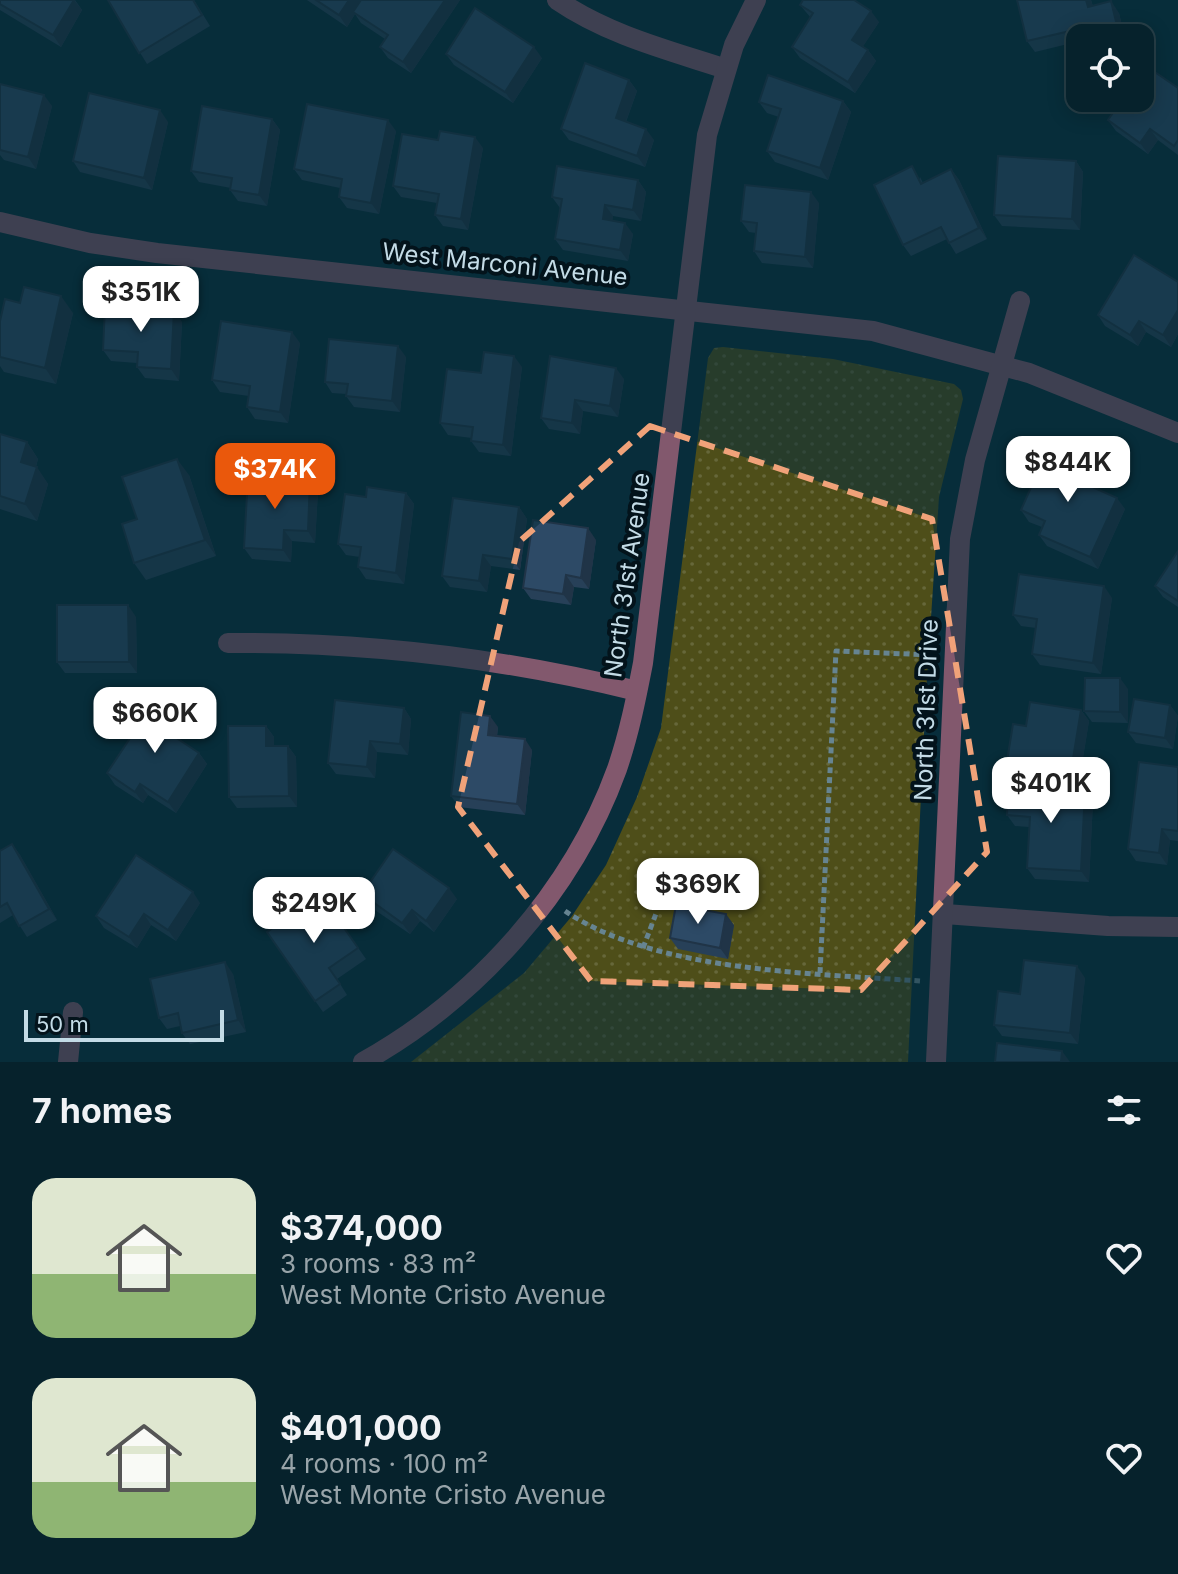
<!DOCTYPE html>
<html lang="en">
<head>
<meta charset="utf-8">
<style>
	:root { --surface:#06222c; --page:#142f38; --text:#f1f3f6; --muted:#98a4a9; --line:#273f48; --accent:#ea580c }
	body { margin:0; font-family:Inter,sans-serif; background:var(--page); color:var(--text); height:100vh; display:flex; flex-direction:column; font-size:30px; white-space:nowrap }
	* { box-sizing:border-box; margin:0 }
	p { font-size:26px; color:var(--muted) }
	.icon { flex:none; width:44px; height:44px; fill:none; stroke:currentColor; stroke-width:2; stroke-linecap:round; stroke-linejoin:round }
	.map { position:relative; height:1062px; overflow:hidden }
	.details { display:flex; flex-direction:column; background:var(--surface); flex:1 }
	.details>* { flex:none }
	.controls { position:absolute; left:1066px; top:24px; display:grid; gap:16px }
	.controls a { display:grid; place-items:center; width:88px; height:88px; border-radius:16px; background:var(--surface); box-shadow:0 4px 20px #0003,0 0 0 2px var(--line); font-size:40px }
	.scale { position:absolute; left:24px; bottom:20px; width:200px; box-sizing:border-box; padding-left:8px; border:4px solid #c3dbe6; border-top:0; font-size:22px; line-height:28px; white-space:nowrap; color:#c3dbe6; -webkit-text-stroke:6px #03131b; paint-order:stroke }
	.price { position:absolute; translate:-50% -68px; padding:0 18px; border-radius:16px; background:#fff; color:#222; font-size:26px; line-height:52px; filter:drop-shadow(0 2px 4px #0008) }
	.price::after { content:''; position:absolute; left:50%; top:48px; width:24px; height:18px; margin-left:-12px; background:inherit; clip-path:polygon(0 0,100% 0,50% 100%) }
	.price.selected { background:var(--accent); color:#fff }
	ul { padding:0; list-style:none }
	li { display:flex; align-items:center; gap:24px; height:200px; padding:0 32px }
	li span { display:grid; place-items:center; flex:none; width:224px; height:160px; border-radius:24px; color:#555 }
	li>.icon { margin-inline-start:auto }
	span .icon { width:96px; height:96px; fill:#fffc; stroke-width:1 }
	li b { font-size:34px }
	h2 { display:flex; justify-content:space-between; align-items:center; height:96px; padding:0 32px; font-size:34px }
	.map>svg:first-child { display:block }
	.park { fill:url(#park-dots) }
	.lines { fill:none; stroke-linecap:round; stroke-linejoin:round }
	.path { stroke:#668491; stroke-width:5; stroke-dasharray:6 4; stroke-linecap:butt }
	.minor { stroke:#82586d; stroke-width:20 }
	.wall { fill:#274058 }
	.shaded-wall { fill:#203447 }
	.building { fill:#2d4a66; stroke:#203447; stroke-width:2 }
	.marked { fill:none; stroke:#f0a279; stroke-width:6; stroke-dasharray:16 10; stroke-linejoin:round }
	.labels { text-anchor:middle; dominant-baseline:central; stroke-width:8; stroke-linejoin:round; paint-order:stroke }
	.street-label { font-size:24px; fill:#c3dbe6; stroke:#03131b }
</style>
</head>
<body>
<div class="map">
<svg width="1178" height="1062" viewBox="0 0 1178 1062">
	<defs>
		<pattern id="park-dots" width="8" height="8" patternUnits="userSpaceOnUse" patternTransform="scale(2)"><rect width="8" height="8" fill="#4e4e19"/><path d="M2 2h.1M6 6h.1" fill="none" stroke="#66673a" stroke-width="1.8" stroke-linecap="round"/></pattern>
	</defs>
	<rect width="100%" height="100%" fill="#082d3b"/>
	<!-- park -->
	<polygon class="park" points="723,347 833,359 954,384 961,390 963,399 939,497 926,693 908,1062 411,1062 524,973 572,916 606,865 637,797 661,728 708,358 714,348"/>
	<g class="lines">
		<!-- path -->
		<g class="path">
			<path d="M565 911C655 972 812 973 920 981"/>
			<polyline points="643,948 657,911"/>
			<polyline points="820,973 836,651 932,655"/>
		</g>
		<!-- minor -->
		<g class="minor">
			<path d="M557 0C608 35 668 50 726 69"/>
			<polyline points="0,222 90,243 157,253 873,331 1029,373 1178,433"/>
			<path d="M228 643C367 642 502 658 637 691"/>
			<polyline points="945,914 1108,926 1178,927"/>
			<polyline points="68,1062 73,1012"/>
			<path d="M363 1062C476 999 572 893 617 769 629 734 636 699 643 663L707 135 734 45 756 0"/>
			<polyline points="936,1062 960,539 975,460 1020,301"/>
		</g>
	</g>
	<!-- wall -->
	<g class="wall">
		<polygon points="0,0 75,0 82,10 61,47 0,10"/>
		<polygon points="108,0 194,0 210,26 147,64"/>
		<polygon points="307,0 460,0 411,73 388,58 380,47 385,39 361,23 355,14 347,27"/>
		<polygon points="1017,0 1091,0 1093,6 1119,13 1125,38 1080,38 1080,41 1035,52 1027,41"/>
		<polygon points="800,5 879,22 863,46 868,50 876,61 855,93 800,58 792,47 811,18"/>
		<polygon points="446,54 542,58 513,103 454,65"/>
		<polygon points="629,80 637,91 626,122 654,140 645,167 569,140 561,129"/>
		<polygon points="0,84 52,106 36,169 4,160 0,155"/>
		<polygon points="1178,88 1178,155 1158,140 1148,154 1116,131 1108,120"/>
		<polygon points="843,101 851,112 828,180 775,162 767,151 779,117 767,113 759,102"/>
		<polygon points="272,119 280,130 267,206 238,201 230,190 231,188 199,182 191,171"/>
		<polygon points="168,122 152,190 80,172 73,161"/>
		<polygon points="396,131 379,214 347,208 339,197 340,188 302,180 294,169"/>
		<polygon points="483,148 468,230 443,226 435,215 437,203 401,197 393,186"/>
		<polygon points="1076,161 1083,172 1080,230 1002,226 994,215"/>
		<polygon points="951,169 959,180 987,239 956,254 947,239 911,256 903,245 920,177 923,183"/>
		<polygon points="638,180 646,192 641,221 613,216 612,221 633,234 628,261 563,250 555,239 560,208 552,197"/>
		<polygon points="819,203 813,268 762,263 754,251 756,233 749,232 741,221"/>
		<polygon points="1178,282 1178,334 1171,347 1146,332 1138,346 1105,326 1098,315"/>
		<polygon points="20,303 73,313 56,384 4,372 0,366 0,321"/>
		<polygon points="182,322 179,381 145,378 137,367 137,363 111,361 103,350"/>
		<polygon points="300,343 288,423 255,419 247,407 249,396 220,392 212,380"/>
		<polygon points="550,356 624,379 618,417 583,411 580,434 549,429 541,418"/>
		<polygon points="406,357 400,412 354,407 346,396 347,394 332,393 325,382"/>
		<polygon points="522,367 511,456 479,452 471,441 472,438 448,435 440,423"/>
		<polygon points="0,434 27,442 38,459 36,467 48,484 37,521 0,509"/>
		<polygon points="189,475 216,556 146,580 134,563 137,519"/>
		<polygon points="1094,475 1090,486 1125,509 1098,569 1047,546 1039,535 1042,527 1029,522 1021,510"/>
		<polygon points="310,480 318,491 315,543 292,541 291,562 252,559 244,548"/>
		<polygon points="406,493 414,504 404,584 366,579 358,567 360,557 346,555 338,544 366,497"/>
		<polygon points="519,507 527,519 520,570 491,566 487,592 450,587 442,576"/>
		<polygon points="596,540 589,589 574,587 571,605 531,599 523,588"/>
		<polygon points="1178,551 1178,607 1163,597 1155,586"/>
		<polygon points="1112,598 1101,674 1040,665 1032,654 1036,628 1021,626 1013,615"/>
		<polygon points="136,617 137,673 65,673 57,662"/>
		<polygon points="1128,689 1128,723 1092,722 1084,711"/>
		<polygon points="1170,705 1178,716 1173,749 1136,743 1128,732"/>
		<polygon points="404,708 411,719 408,755 377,752 375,778 336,774 328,763"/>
		<polygon points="1081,710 1089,721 1079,782 1015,772 1007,761 1026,726"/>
		<polygon points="189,726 180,740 199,753 207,764 176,813 148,795 143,803 115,785 107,773"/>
		<polygon points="266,726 274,737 274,746 288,746 296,757 297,807 237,808 229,797"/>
		<polygon points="498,727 497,736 532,750 525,815 459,807 451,796"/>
		<polygon points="1178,767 1178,841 1170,840 1167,865 1136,861 1128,849"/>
		<polygon points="1093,801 1089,882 1035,879 1027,868 1029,827 1015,826 1007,815"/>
		<polygon points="12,844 20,855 57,920 27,937 13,915 0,923 0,851"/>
		<polygon points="362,894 457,899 434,932 420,921 410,934 369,906"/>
		<polygon points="321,895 366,959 337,979 347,995 323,1012 267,932"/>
		<polygon points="200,903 176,941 151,925 137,948 104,928 96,916"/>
		<polygon points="734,925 728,959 678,949 670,938"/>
		<polygon points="233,974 246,1032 190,1044 182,1033 180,1026 167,1029 159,1018"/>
		<polygon points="1085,978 1078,1044 1002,1036 994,1025 1020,994"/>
	</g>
	<!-- shaded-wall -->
	<g class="shaded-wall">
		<polygon points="74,0 82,10 61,47 53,35"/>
		<polygon points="349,0 364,0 353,12 355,14 347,27 339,15"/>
		<polygon points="445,0 460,0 411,73 403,62"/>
		<polygon points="1086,0 1091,0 1096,18 1088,7"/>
		<polygon points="1111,1 1119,13 1125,38 1120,38"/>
		<polygon points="871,11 879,22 860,51 852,40"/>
		<polygon points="534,47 542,58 513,103 505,92"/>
		<polygon points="868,50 876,61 855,93 848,82"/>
		<polygon points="629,80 637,91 623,129 616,118"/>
		<polygon points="44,95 52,106 36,169 28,157"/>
		<polygon points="843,101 851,112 828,180 820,168"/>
		<polygon points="160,110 168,122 152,190 144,178"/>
		<polygon points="272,119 280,130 267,206 259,195"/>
		<polygon points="388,120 396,131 379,214 371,203"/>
		<polygon points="646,129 654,140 645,167 637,156"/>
		<polygon points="1150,129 1158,140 1148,154 1140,143"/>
		<polygon points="475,137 483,148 468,230 461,219"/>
		<polygon points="1076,161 1083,172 1080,230 1072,219"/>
		<polygon points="951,169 959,180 987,239 979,228"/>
		<polygon points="638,180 646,192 641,221 633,210"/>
		<polygon points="811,192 819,203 813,268 805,257"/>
		<polygon points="605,205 613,216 611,230 603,219"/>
		<polygon points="625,223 633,234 628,261 620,250"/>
		<polygon points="61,296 73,313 56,384 45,368"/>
		<polygon points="174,310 182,322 179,381 171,369"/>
		<polygon points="1178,310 1178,334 1171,347 1163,335"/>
		<polygon points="1139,321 1146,332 1138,346 1130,335"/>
		<polygon points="292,332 300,343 288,423 280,412"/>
		<polygon points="398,346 406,357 400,412 392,401"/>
		<polygon points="514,356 522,367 511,456 503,445"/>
		<polygon points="616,368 624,379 618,417 610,406"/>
		<polygon points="575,400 583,411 580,434 572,423"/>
		<polygon points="27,442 38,459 32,478 21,462"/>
		<polygon points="177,459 189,475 216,556 205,540"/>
		<polygon points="1086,464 1094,475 1087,492 1079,481"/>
		<polygon points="37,467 48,484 37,521 25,504"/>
		<polygon points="310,480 318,491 315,543 308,531"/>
		<polygon points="406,493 414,504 404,584 396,573"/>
		<polygon points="1117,498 1125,509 1098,569 1090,557"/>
		<polygon points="519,507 527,519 520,570 512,559"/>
		<polygon points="588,528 596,540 589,589 581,578"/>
		<polygon points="284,530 292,541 291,562 283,550"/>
		<polygon points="483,555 491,566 487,592 479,581"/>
		<polygon points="566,575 574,587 571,605 563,594"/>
		<polygon points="1104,586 1112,598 1101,674 1093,663"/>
		<polygon points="128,605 136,617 137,673 129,662"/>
		<polygon points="1120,678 1128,689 1128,723 1120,712"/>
		<polygon points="1170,705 1178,716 1173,749 1165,738"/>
		<polygon points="404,708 411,719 408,755 400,744"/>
		<polygon points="1081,710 1089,721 1079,782 1071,771"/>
		<polygon points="181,715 189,726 177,745 169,733"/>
		<polygon points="490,716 498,727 496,746 488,735"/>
		<polygon points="266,726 274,737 274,757 266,746"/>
		<polygon points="525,739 532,750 525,815 517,804"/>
		<polygon points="370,741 377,752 375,778 367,767"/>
		<polygon points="288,746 296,757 297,807 289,796"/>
		<polygon points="199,753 207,764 176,813 168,802"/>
		<polygon points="140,784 148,795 143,803 135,792"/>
		<polygon points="1085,790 1093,801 1089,882 1081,871"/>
		<polygon points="1162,829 1170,840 1167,865 1159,853"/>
		<polygon points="12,844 20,855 57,920 49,909"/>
		<polygon points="449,888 457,899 434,932 426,921"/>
		<polygon points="193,892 200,903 176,941 168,930"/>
		<polygon points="412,910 420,921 410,934 402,923"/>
		<polygon points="144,914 151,925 137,948 129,937"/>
		<polygon points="726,914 734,925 728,959 720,948"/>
		<polygon points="225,962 233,974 246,1032 238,1020"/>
		<polygon points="1077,966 1085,978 1078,1044 1070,1033"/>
		<polygon points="1062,1051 1070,1062 1061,1062"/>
	</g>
	<!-- building -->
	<g class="building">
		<polygon points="0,0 74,0 53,35 0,4"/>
		<polygon points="108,0 193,0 202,15 139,53"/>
		<polygon points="316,0 349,0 339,15"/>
		<polygon points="361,0 445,0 403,62 380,47 388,35 353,12"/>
		<polygon points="803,0 854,0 871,11 852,40 868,50 848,82 792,47 813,13 800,5"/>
		<polygon points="1017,0 1086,0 1088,7 1111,1 1120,38 1086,38 1083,28 1027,41"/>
		<polygon points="475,8 534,47 505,92 446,54"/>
		<polygon points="585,63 629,80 616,118 646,129 637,156 561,129"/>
		<polygon points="1146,66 1178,88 1178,140 1174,146 1150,129 1140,143 1108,120 1123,98 1140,98 1140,74"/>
		<polygon points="768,75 843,101 820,168 767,151 781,109 759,102"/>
		<polygon points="0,84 44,95 28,157 0,150"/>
		<polygon points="89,93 160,110 144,178 73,161"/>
		<polygon points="307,104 388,120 371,203 339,197 342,179 294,169"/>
		<polygon points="202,106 272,119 259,195 230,190 232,178 191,171"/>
		<polygon points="440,131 475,137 461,219 435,215 439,194 393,186 402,134 438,140"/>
		<polygon points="998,156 1076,161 1072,219 994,215"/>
		<polygon points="557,166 638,180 633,210 605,205 603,219 625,223 620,250 555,239 562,199 552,197"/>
		<polygon points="912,166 921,184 951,169 979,228 949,243 941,227 903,245 874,185"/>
		<polygon points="745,185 811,192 805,257 754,251 757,223 741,221"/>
		<polygon points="1134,255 1178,282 1178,310 1163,335 1139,321 1130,335 1098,315"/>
		<polygon points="24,287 61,296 45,368 0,357 0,321 5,299 20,303"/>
		<polygon points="105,306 174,310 171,369 137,367 138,352 103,350"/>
		<polygon points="221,321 292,332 280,412 247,407 250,386 212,380"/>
		<polygon points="329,339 398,346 392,401 346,396 348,384 325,382"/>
		<polygon points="484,352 514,356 503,445 471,441 473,427 440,423 447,369 481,373"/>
		<polygon points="550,356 616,368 610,406 575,400 572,423 541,418"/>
		<polygon points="0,434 27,442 21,462 37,467 25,504 0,496"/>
		<polygon points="1049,447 1086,464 1079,481 1117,498 1090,557 1039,535 1045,521 1021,510"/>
		<polygon points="177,459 205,540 134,563 122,524 137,519 122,477"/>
		<polygon points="248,476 310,480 308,531 284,530 283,550 244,548"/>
		<polygon points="367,487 406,493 396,573 358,567 361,547 338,544 345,494 366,497"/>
		<polygon points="453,498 519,507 512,559 483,555 479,581 442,576"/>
		<polygon points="533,520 588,528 581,578 566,575 563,594 523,588"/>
		<polygon points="1178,551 1178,601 1155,586"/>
		<polygon points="1019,574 1104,586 1093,663 1032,654 1037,619 1013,615"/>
		<polygon points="57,605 128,605 129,662 57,662"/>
		<polygon points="1085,678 1120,678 1120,712 1084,711"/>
		<polygon points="156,699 181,715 169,733 199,753 168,802 140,784 135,792 107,773"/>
		<polygon points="1134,699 1170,705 1165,738 1128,732"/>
		<polygon points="335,700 404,708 400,744 370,741 367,767 328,763"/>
		<polygon points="1030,702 1081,710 1071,771 1007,761 1013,724 1026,726"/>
		<polygon points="461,712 490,716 488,735 525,739 517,804 451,796"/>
		<polygon points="228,726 266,726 266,746 288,746 289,796 229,797"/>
		<polygon points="1139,762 1178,767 1178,831 1162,829 1159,853 1128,849"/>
		<polygon points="1008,785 1085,790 1081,871 1027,868 1030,817 1007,815"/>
		<polygon points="12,844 49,909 19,926 7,903 0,907 0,851"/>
		<polygon points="393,849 449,888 426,921 412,910 402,923 362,894"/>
		<polygon points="136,855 193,892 168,930 144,914 129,937 96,916"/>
		<polygon points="321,895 358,948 329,968 340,984 315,1001 267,932"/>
		<polygon points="676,905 726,914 720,948 670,938"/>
		<polygon points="1024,960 1077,966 1070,1033 994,1025 998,991 1020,994"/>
		<polygon points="225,962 238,1020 182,1033 178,1013 159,1018 150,979"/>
		<polygon points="997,1043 1062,1051 1061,1062 995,1062"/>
	</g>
	<!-- marked area -->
	<path d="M0 0H1178V1062H0ZM650 426 932 519 987 852 861 990 591 981 458 807 519 542Z" fill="#082d3b" fill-opacity=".55" fill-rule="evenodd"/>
	<path class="marked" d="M650 426 932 519 987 852 861 990 591 981 458 807 519 542Z"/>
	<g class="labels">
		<!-- street labels -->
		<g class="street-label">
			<text transform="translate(505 264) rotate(6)">West Marconi Avenue</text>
			<text transform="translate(627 575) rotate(-82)">North 31st Avenue</text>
			<text transform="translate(926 710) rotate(-88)">North 31st Drive</text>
		</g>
	</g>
</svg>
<div class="controls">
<a><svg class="icon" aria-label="locate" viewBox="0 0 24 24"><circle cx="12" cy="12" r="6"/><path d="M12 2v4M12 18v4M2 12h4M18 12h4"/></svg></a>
</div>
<div class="scale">50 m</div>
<b class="price" style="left:141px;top:334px">$351K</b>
<b class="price" style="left:1068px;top:504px">$844K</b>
<b class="price selected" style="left:275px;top:511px">$374K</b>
<b class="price" style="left:155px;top:755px">$660K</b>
<b class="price" style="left:1051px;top:825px">$401K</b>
<b class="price" style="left:698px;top:926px">$369K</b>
<b class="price" style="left:314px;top:945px">$249K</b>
</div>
<section class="details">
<h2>7 homes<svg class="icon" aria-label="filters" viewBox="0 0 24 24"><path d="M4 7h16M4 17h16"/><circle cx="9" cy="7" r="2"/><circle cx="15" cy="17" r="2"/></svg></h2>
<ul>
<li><span style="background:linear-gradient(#dfe7d0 60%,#8fb573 0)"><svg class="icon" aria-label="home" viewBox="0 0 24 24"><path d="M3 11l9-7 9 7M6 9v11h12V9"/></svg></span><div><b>$374,000</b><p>3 rooms · 83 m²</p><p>West Monte Cristo Avenue</p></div><svg class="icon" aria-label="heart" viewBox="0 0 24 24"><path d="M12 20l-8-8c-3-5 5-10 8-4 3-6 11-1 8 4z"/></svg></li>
<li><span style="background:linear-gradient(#dfe7d0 65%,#8fb573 0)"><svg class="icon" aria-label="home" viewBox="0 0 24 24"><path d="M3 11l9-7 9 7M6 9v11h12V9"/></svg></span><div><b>$401,000</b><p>4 rooms · 100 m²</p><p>West Monte Cristo Avenue</p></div><svg class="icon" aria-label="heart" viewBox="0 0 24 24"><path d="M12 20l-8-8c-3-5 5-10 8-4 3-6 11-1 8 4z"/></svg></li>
</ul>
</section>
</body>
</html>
